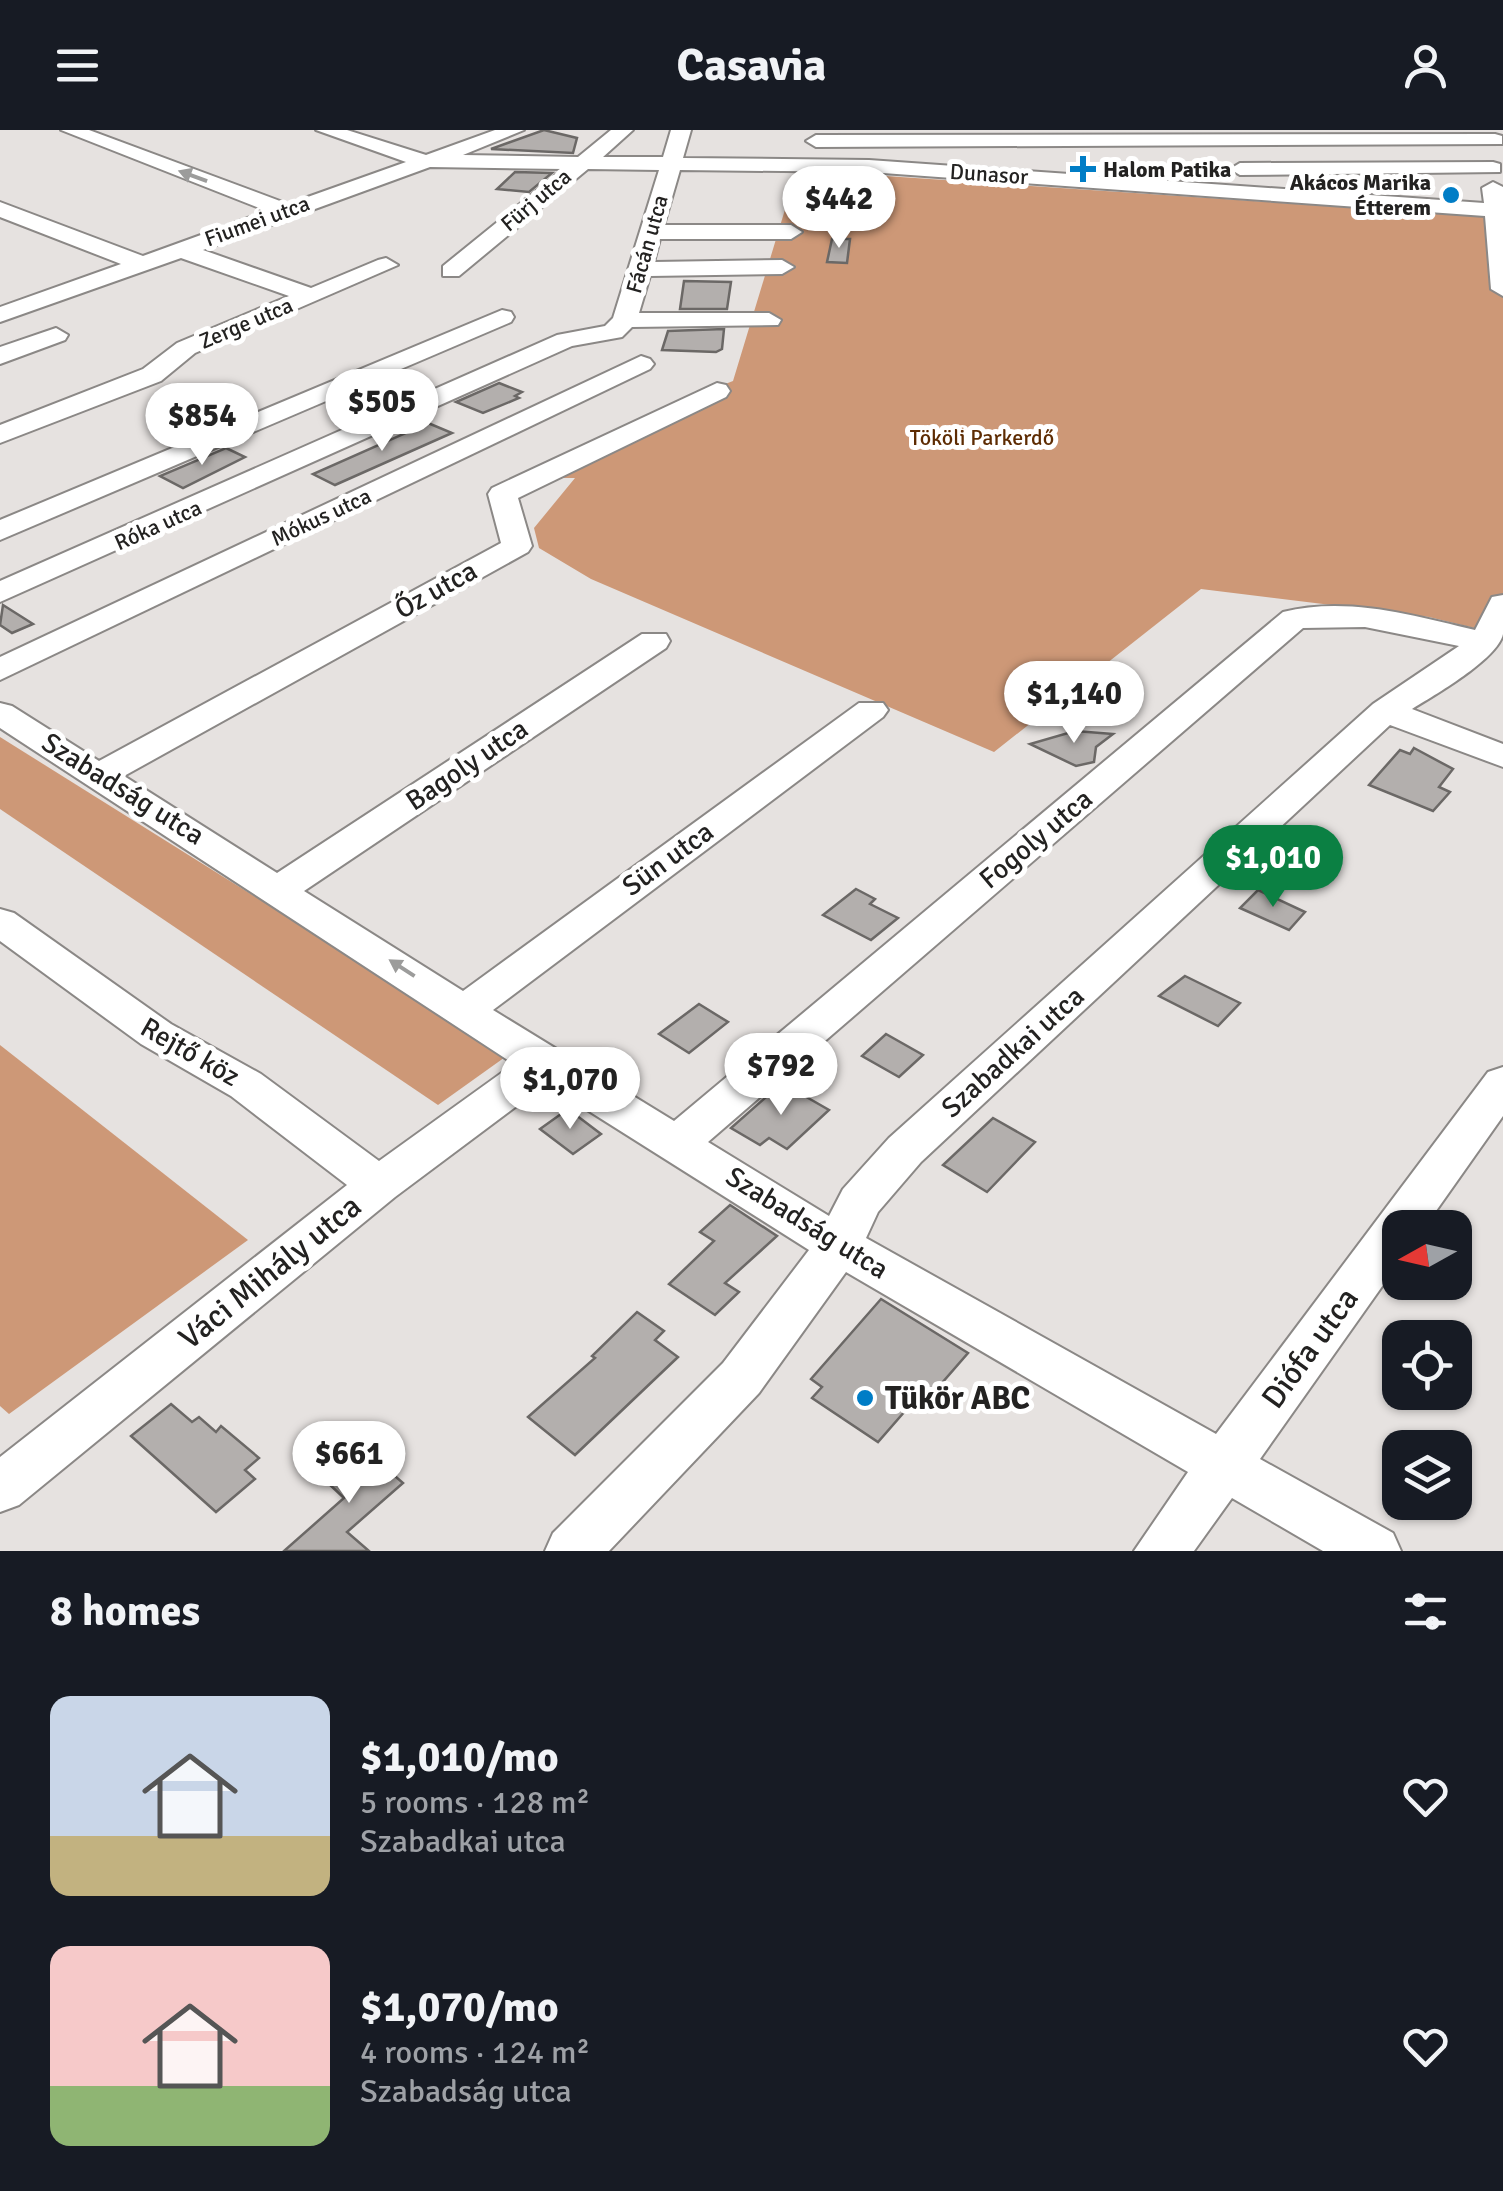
<!DOCTYPE html>
<html lang="en">
<head>
<meta charset="utf-8">
<style>
	:root { --surface:#171b24; --page:#20242c; --text:#f1f3f6; --muted:#9ea1a6; --accent:#0b8043 }
	body { margin:0; font-family:Signika,sans-serif; background:var(--page); color:var(--text); height:100vh; display:flex; flex-direction:column; font-size:38px; white-space:nowrap }
	* { box-sizing:border-box; margin:0 }
	p { font-size:32px; color:var(--muted) }
	.icon { flex:none; width:55px; height:55px; fill:none; stroke:currentColor; stroke-width:2; stroke-linecap:round; stroke-linejoin:round }
	.map { position:relative; height:1421px; overflow:hidden }
	.details { display:flex; flex-direction:column; background:var(--surface); flex:1 }
	.details>* { flex:none }
	.needle { width:65px; rotate:262deg }
	.controls { position:absolute; left:1382px; top:1080px; display:grid; gap:20px }
	.controls a { display:grid; place-items:center; width:90px; height:90px; border-radius:20px; background:var(--surface); box-shadow:0 2px 8px #0004; font-size:50px }
	.price { position:absolute; translate:-50% -85px; padding:0 22px; border-radius:35px; background:#fff; color:#222; font-size:32px; line-height:65px; filter:drop-shadow(0 2px 5px #0008) }
	.price::after { content:''; position:absolute; left:50%; top:60px; width:30px; height:22px; margin-left:-15px; background:inherit; clip-path:polygon(0 0,100% 0,50% 100%) }
	.price.active { background:var(--accent); color:#fff }
	ul { padding:0; list-style:none }
	li { display:flex; align-items:center; gap:30px; height:250px; padding:0 50px }
	li span { display:grid; place-items:center; flex:none; width:280px; height:200px; border-radius:20px; color:#555 }
	li>.icon { margin-inline-start:auto }
	span .icon { width:120px; height:120px; fill:#fffc; stroke-width:1 }
	li b { font-size:42px }
	h2 { display:flex; justify-content:space-between; align-items:center; height:120px; padding:0 50px; font-size:42px }
	header { display:flex; justify-content:space-between; align-items:center; height:130px; padding:0 50px; background:var(--surface); font-size:45px; font-weight:700 }
	.map>svg:first-child { display:block }
	.forest { fill:#cd9877 }
	.building { fill:#b3afad; stroke:#6b6866; stroke-width:2.5 }
	.lines { fill:none; stroke-linecap:round; stroke-linejoin:round }
	.minor-casing { stroke:#8b8886; stroke-width:4 }
	.minor { fill:#fff; fill-rule:evenodd }
	.oneway { fill:#9c9c9b }
	.poi-dot { fill:#007dc6; stroke:#fff; stroke-width:4 }
	.labels { text-anchor:middle; dominant-baseline:central; stroke-width:10; stroke-linejoin:round; paint-order:stroke }
	.far-poi-label { font-size:22px; font-weight:bold; fill:#232221; stroke:#fff; text-anchor:start }
	.far-street-label { font-size:22px; fill:#232221; stroke:#fff }
	.far-park-label { font-size:22px; fill:#5d2b02; stroke:#fff }
	.street-label { font-size:28px; fill:#232221; stroke:#fff }
	.near-street-label { font-size:32px; fill:#232221; stroke:#fff }
	.near-poi-label { font-size:32px; font-weight:bold; fill:#232221; stroke:#fff; text-anchor:start }
</style>
</head>
<body>
<header><svg class="icon" aria-label="menu" viewBox="0 0 24 24"><path d="M4 6h16M4 12h16M4 18h16"/></svg>Casavia<svg class="icon" aria-label="person" viewBox="0 0 24 24"><circle cx="12" cy="8" r="4"/><path d="M4 21q1-7 8-7t8 7"/></svg></header>
<div class="map">
<svg width="1503" height="1421" viewBox="0 0 1503 1421">
	<rect width="100%" height="100%" fill="#e6e2e0"/>
	<!-- forest -->
	<g class="forest">
		<polygon points="797,40 1503,88 1503,505 1429,487 1201,459 994,622 591,449 539,418 534,398 575,348 533,348 684,270 733,251"/>
		<polygon points="0,607 508,925 438,975 0,679"/>
		<polygon points="0,915 248,1110 9,1284 0,1276"/>
	</g>
	<!-- building -->
	<g class="building">
		<polygon points="544,0 577,8 573,23 491,19"/>
		<polygon points="515,42 552,43 529,62 497,59"/>
		<polygon points="832,109 850,109 847,133 827,132"/>
		<polygon points="684,151 731,152 727,179 680,179"/>
		<polygon points="724,199 722,219 716,222 662,220 668,201"/>
		<polygon points="499,253 522,262 515,266 519,268 483,283 456,272"/>
		<polygon points="428,293 452,303 335,355 313,344"/>
		<polygon points="226,318 245,327 183,358 160,346"/>
		<polygon points="3,475 33,494 12,503 0,495"/>
		<polygon points="1075,601 1113,604 1096,617 1094,632 1076,636 1030,614"/>
		<polygon points="1414,618 1453,639 1439,657 1450,662 1433,681 1369,655 1400,620 1410,624"/>
		<polygon points="856,759 875,769 870,774 898,788 871,810 823,785"/>
		<polygon points="1258,760 1305,782 1289,800 1240,778"/>
		<polygon points="1185,846 1240,873 1218,896 1159,866"/>
		<polygon points="699,874 728,892 689,923 659,904"/>
		<polygon points="886,904 923,925 899,947 862,926"/>
		<polygon points="782,953 829,980 787,1019 769,1008 760,1015 731,998"/>
		<polygon points="568,979 601,1004 573,1024 540,999"/>
		<polygon points="993,988 1035,1012 987,1062 943,1035"/>
		<polygon points="730,1075 777,1106 725,1153 739,1162 715,1185 669,1154 714,1111 700,1102"/>
		<polygon points="881,1169 968,1223 934,1262 926,1257 878,1312 812,1268 822,1257 811,1249"/>
		<polygon points="637,1182 664,1201 655,1210 678,1227 575,1325 528,1287 595,1228 592,1226"/>
		<polygon points="171,1274 192,1292 199,1287 216,1302 221,1296 259,1328 245,1340 255,1349 216,1382 131,1306"/>
		<polygon points="366,1321 403,1353 347,1402 369,1421 284,1421 344,1368 328,1353"/>
	</g>
	<g class="lines">
		<defs>
			<g id="minor">
				<polygon points="61,0 89,0 288,74 406,32 316,0 347,0 426,25 495,0 524,0 463,25 578,27 611,0 633,0 603,27 663,27 671,0 691,0 683,28 869,30 1484,73 1482,58 1493,52 1503,57 1503,166 1491,159 1485,86 869,42 680,40 664,95 791,95 802,102 791,109 660,109 654,132 782,130 794,137 782,144 650,146 639,183 769,183 781,190 778,195 632,197 622,207 572,216 0,472 0,451 557,205 605,196 613,188 659,40 588,39 459,146 443,146 443,136 563,39 430,37 203,120 311,158 378,130 386,128 398,135 195,223 161,251 0,313 0,295 143,239 177,213 289,166 181,128 0,192 0,177 121,134 0,87 0,72 143,126 267,81"/>
				<polygon points="1495,4 1502,6 1502,14 816,17 806,11 816,5"/>
				<polygon points="1493,32 1500,34 1500,42 1240,45 1230,39 1240,33"/>
				<polygon points="502,180 511,182 514,187 511,192 0,410 0,390"/>
				<polygon points="56,198 68,205 65,210 0,234 0,217"/>
				<polygon points="641,226 650,229 654,234 650,239 0,550 0,527"/>
				<path d="M717 253 726 255 730 261 726 267 518 368 532 416 528 422 124 646 277 743 642 504H666L670 511 666 518 304 761 463 861 859 573H883L888 580 883 587 493 880 674 991 1283 482C1346 466 1413 485 1475 500L1492 467 1503 465C1503 477 1503 492 1503 504 1498 529 1433 566 1412 579L1503 614V637L1390 595 921 1032 878 1082 866 1108 1216 1304 1488 942 1503 937V986L1424 1098H1400V1131L1260 1329 1393 1403 1401 1421H1323L1232 1368 1194 1421H1134L1188 1342 846 1142 759 1263 609 1421H545L553 1403 723 1233 809 1120 546 954 395 1067 19 1375 0 1382V1327L347 1055 231 966 141 914 0 811V779L14 783 171 894 261 944 379 1031 514 934 0 598V573L12 576 99 631 501 413 488 364 492 358ZM1365 497 1459 516 1373 574 889 1008 843 1059 829 1086 708 1012 1303 498Z"/>
			</g>
		</defs>
		<!-- minor casing -->
		<use href="#minor" class="minor-casing"/>
		<!-- minor -->
		<use href="#minor" class="minor"/>
	</g>
	<!-- one-way arrows -->
	<defs><path id="oneway-solid" d="M-6-.8H1V-3.2L6.5 0L1 3.2V.8H-6Z" transform="scale(2.5)"/></defs>
	<g class="oneway">
		<use href="#oneway-solid" transform="translate(193 46) rotate(-160)"/>
		<use href="#oneway-solid" transform="translate(402 838) rotate(-147)"/>
	</g>
	<!-- markers -->
	<g class="poi-dot">
		<path d="M1078 24h10v10h10v10h-10v10h-10v-10h-10v-10h10z"/>
		<circle cx="1451" cy="65" r="10"/>
		<circle cx="865" cy="1268" r="10"/>
	</g>
	<g class="labels">
		<!-- far-poi labels -->
		<g class="far-poi-label">
			<text x="1103" y="39">Halom Patika</text>
			<text x="1431" y="52" text-anchor="end">Akácos Marika<tspan x="1431" dy="25">Étterem</tspan></text>
		</g>
		<!-- far-street labels -->
		<g class="far-street-label">
			<text transform="translate(989 44) rotate(4)">Dunasor</text>
			<text transform="translate(536 70) rotate(-40)">Fürj utca</text>
			<text transform="translate(257 91) rotate(-20)">Fiumei utca</text>
			<text transform="translate(647 114) rotate(-74)">Fácán utca</text>
			<text transform="translate(246 193) rotate(-23)">Zerge utca</text>
			<text transform="translate(321 387) rotate(-25)">Mókus utca</text>
			<text transform="translate(158 395) rotate(-24)">Róka utca</text>
		</g>
		<!-- far-park labels -->
		<g class="far-park-label">
			<text x="982" y="307">Tököli Parkerdő</text>
		</g>
		<!-- street labels -->
		<g class="street-label">
			<text transform="translate(436 460) rotate(-29)">Őz utca</text>
			<text transform="translate(467 635) rotate(-34)">Bagoly utca</text>
			<text transform="translate(123 659) rotate(32)">Szabadság utca</text>
			<text transform="translate(1036 709) rotate(-40)">Fogoly utca</text>
			<text transform="translate(668 729) rotate(-36)">Sün utca</text>
			<text transform="translate(190 922) rotate(30)">Rejtő köz</text>
			<text transform="translate(1013 922) rotate(-42)">Szabadkai utca</text>
			<text transform="translate(807 1093) rotate(32)">Szabadság utca</text>
		</g>
		<!-- near-street labels -->
		<g class="near-street-label">
			<text transform="translate(270 1142) rotate(-39)">Váci Mihály utca</text>
			<text transform="translate(1310 1218) rotate(-54)">Diófa utca</text>
		</g>
		<!-- near-poi labels -->
		<g class="near-poi-label">
			<text x="885" y="1268">Tükör ABC</text>
		</g>
	</g>
</svg>
<div class="controls">
<a><svg class="needle" viewBox="-14 -14 28 28"><path d="M0-13l5 13h-10z" fill="#e53935"/><path d="M0 13l5-13h-10z" fill="#9ea1a6"/></svg></a>
<a><svg class="icon" aria-label="locate" viewBox="0 0 24 24"><circle cx="12" cy="12" r="6"/><path d="M12 2v4M12 18v4M2 12h4M18 12h4"/></svg></a>
<a><svg class="icon" aria-label="layers" viewBox="0 0 24 24"><path d="M12 4l9 5-9 5-9-5zM3 14l9 5 9-5"/></svg></a>
</div>
<b class="price" style="left:839px;top:121px">$442</b>
<b class="price" style="left:382px;top:324px">$505</b>
<b class="price" style="left:202px;top:338px">$854</b>
<b class="price" style="left:1074px;top:616px">$1,140</b>
<b class="price active" style="left:1273px;top:780px">$1,010</b>
<b class="price" style="left:781px;top:988px">$792</b>
<b class="price" style="left:570px;top:1002px">$1,070</b>
<b class="price" style="left:349px;top:1376px">$661</b>
</div>
<section class="details">
<h2>8 homes<svg class="icon" aria-label="filters" viewBox="0 0 24 24"><path d="M4 7h16M4 17h16"/><circle cx="9" cy="7" r="2"/><circle cx="15" cy="17" r="2"/></svg></h2>
<ul>
<li><span style="background:linear-gradient(#c9d6e8 70%,#c2b280 0)"><svg class="icon" aria-label="home" viewBox="0 0 24 24"><path d="M3 11l9-7 9 7M6 9v11h12V9"/></svg></span><div><b>$1,010/mo</b><p>5 rooms · 128 m²</p><p>Szabadkai utca</p></div><svg class="icon" aria-label="heart" viewBox="0 0 24 24"><path d="M12 20l-8-8c-3-5 5-10 8-4 3-6 11-1 8 4z"/></svg></li>
<li><span style="background:linear-gradient(#f6c9c9 70%,#8fb573 0)"><svg class="icon" aria-label="home" viewBox="0 0 24 24"><path d="M3 11l9-7 9 7M6 9v11h12V9"/></svg></span><div><b>$1,070/mo</b><p>4 rooms · 124 m²</p><p>Szabadság utca</p></div><svg class="icon" aria-label="heart" viewBox="0 0 24 24"><path d="M12 20l-8-8c-3-5 5-10 8-4 3-6 11-1 8 4z"/></svg></li>
</ul>
</section>
</body>
</html>
